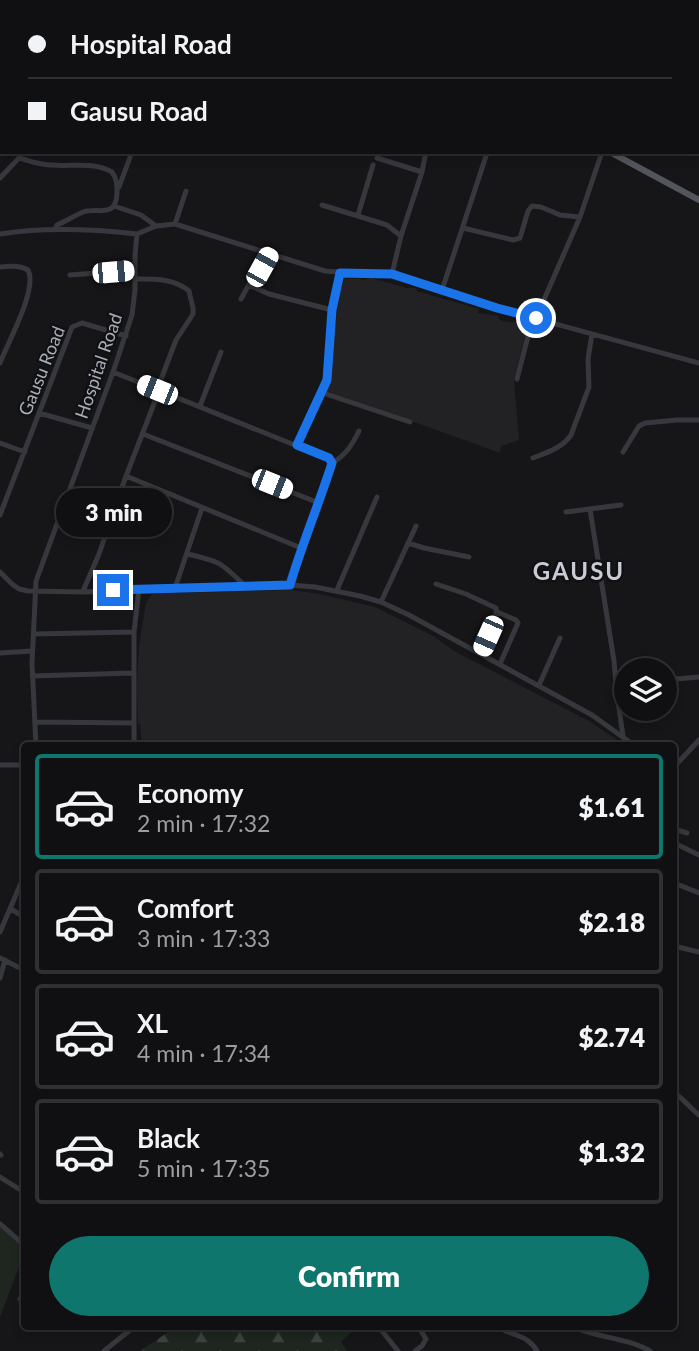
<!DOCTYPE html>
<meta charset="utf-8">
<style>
body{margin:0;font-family:Lato,sans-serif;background:#1e1e20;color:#f1f3f6;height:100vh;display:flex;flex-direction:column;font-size:26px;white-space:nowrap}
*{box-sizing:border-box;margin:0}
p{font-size:23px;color:#9c9d9f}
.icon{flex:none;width:38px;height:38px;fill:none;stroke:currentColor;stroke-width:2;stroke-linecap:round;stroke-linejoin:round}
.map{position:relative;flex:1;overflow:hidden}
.sheet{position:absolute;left:21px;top:742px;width:656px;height:588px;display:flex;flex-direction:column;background:#101012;border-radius:7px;box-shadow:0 4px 10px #0003,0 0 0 2px #303032}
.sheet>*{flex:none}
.guide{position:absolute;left:0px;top:0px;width:700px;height:154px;box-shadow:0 4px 10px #0003,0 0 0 2px #303032;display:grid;align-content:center;height:154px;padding:0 28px;background:#101012}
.controls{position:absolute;left:614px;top:658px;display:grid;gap:14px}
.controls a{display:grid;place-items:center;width:63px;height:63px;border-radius:50%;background:#101012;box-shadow:0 4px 10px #0003,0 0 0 2px #303032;font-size:35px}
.end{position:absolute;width:32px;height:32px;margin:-16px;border:9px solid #1a73e8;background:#fff;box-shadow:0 0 0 4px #fff}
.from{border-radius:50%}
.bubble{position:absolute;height:49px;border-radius:24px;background:#101012;box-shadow:0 4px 10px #0003,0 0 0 2px #303032;font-size:23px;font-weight:800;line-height:49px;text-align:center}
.car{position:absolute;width:21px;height:42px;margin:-21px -10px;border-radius:9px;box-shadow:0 0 5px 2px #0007;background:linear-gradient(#fff 24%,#345 0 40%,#fff 0 76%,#345 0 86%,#fff 0)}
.guide b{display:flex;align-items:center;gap:24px;height:66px;font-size:26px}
.guide b+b{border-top:2px solid #303032}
.guide i{width:18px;height:18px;background:#f1f3f6}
ul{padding:12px 0 0;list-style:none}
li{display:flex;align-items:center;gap:21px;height:105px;margin:0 14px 10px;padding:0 14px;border:4px solid #303032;border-radius:7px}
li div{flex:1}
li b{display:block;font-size:26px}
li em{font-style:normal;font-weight:800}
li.selected{border-color:#0f766e}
li>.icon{width:63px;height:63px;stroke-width:1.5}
.action{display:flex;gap:14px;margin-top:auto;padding:14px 28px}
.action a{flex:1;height:80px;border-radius:42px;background:#0f766e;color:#fff;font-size:28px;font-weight:800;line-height:80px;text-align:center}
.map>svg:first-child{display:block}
</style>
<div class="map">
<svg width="699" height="1351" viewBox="0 0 699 1351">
<defs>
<pattern id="forest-firs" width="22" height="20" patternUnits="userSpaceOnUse" patternTransform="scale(1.75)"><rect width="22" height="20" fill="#1e261f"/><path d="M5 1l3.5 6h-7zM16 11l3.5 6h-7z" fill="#3c433d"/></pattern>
</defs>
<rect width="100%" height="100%" fill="#161618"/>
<!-- built -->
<path fill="#222225" d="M361 278 362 280 371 278 407 288H416L417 291 479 309 478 313 499 316 498 318 502 321 528 324 514 381 519 440 501 446 500 453 423 425 325 392 341 288 345 279Z
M290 590 320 594 375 607 435 637 454 651 589 721 625 745 142 746 140 724H138L137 685 139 645 146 603 152 594Z"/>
<!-- forest -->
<path fill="url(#forest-firs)" d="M177 1326H357V1327L341 1342 347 1351H140Z"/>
<!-- park -->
<path fill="#1e261f" d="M0 1227 24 1249V1254L0 1317Z"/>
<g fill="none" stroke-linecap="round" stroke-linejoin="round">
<!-- river -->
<path stroke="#2c353c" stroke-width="8" d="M557 2 558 0
M0 14H2"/>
<!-- minor -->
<path stroke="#37383d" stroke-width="5" d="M196 0V2
M298 0V2
M387 0V2
M136 2 137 0 145 2
M320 2 325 0
M698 11H699
M698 62 699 63
M377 158 422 172
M0 178 19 158C30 161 40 165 52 165 72 167 93 161 112 172 117 179 117 185 117 193 116 219 98 207 83 212 74 216 66 221 57 225L55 230
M119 187 132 152
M322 205 387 225 401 236
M114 206 141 215 156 226
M358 215 373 165
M175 224 186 191
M463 228 513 240 520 238 528 211 532 206 541 207 560 215 580 217
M0 234C45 227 92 229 137 234
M137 234 156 226 175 224 325 271 363 274H392L497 308 699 363
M0 267C10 266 19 265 28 270 38 289 8 342 0 363
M392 274 401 236 422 172 426 152
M70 275 135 270
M135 279C154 279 174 278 189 291L193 308V314L176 340 157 390
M249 285 269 294 332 310
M442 290 486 156
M241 299 253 277 262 267 270 254
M536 318 580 217 602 152
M113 372 332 460 319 503 301 548 290 585
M517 379 533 317
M159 391 126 476 301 548
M323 393 410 422
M200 406 221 352
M39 413 92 428
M143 434 319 503
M0 443 25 452
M297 445 323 393 328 377 332 310 340 273
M623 452 639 426 645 423 677 420H699
M533 458C548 452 562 448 571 435L589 387 588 359 592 334
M332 463C346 455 352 445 359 431
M68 495 113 512
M590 509 614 661 617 694 623 736
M566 512 621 505
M0 515 72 327 82 323 126 336
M408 543 424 548 469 557
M187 554C219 561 221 562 245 586
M0 572 12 584 19 589 28 591 83 592 290 585 315 587 360 596 381 602 409 615 592 715 635 746
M436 584 466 594 496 608C498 623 486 640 480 653
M175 588 202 508
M337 590 377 497
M83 591 99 554 126 476
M381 602 416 526
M497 612 516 620 518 623 500 664
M34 634 134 632
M0 653 32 651
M32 676 133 673
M665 680 699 677
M539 685 560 638
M616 686 626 685
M36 722 133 723
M36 746 32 663 36 581 113 372 132 315 135 290V255L137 234
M134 746V632L139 589
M0 765H24
M674 767 699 740
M674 829 687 833
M674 843 699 855
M674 883 699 893
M11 909 24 917
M0 932 24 876
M674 946 699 952
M0 958 24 970
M0 978 5 960
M674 1093C684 1099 690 1108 699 1115
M0 1154 1 1155
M0 1177 24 1192
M0 1224 24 1245
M24 1261 23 1277 24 1286
M20 1299 24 1295
M378 1326 398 1351
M497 1326C510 1336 528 1334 537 1351
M571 1326C596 1338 626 1337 650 1351
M104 1351 135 1326
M415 1351 422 1346 426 1339 418 1326"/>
<!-- major -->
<path stroke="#53555c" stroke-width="6" d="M494 0 495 2
M610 152 699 200"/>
</g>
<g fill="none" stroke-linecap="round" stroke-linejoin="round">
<!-- route -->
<path stroke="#1a73e8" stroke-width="9" d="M113 590 290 585C302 544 319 504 332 463L329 458 297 445 327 380 332 310 340 273 392 274 497 308 536 318"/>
</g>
<g text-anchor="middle" stroke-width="5" stroke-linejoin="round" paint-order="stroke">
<!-- street labels -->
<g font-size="18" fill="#a8adb8" stroke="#111113">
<text transform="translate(99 366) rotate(-71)" y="6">Hospital Road</text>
<text transform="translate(42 371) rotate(-68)" y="6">Gausu Road</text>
</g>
<!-- district labels -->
<g font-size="24" font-weight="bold" letter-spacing="2" fill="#c9ccd4" stroke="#111113">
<text x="579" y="580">GAUSU</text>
</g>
</g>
</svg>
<div class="controls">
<a><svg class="icon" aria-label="layers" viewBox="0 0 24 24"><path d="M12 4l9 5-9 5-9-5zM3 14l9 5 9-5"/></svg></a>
</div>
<i class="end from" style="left:536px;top:318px"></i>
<i class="end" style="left:113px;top:590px"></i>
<div class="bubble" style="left:56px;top:488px;width:116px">3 min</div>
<i class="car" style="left:262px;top:267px;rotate:29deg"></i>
<i class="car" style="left:113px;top:272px;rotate:85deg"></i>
<i class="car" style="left:157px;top:390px;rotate:292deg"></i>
<i class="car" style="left:272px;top:484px;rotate:112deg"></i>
<i class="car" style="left:488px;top:636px;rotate:204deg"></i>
<div class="guide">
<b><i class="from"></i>Hospital Road</b>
<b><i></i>Gausu Road</b>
</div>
<section class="sheet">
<ul>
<li class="selected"><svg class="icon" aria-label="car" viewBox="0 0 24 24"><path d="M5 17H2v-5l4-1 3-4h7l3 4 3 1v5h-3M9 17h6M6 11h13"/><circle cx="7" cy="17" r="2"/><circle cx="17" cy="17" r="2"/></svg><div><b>Economy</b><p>2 min · 17:32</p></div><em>$1.61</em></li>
<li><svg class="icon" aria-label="car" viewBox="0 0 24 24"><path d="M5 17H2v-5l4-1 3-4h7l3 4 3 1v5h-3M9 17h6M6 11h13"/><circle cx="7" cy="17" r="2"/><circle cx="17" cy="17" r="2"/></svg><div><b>Comfort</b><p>3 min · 17:33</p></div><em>$2.18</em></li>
<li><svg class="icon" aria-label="car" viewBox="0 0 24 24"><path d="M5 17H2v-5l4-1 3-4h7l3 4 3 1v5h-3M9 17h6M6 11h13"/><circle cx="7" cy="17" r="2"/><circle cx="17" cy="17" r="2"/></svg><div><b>XL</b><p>4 min · 17:34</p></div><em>$2.74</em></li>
<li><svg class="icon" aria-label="car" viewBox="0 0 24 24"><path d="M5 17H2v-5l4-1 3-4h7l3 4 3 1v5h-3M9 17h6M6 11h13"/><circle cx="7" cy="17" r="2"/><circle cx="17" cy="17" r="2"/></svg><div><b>Black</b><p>5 min · 17:35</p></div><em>$1.32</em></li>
</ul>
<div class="action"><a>Confirm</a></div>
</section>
</div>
